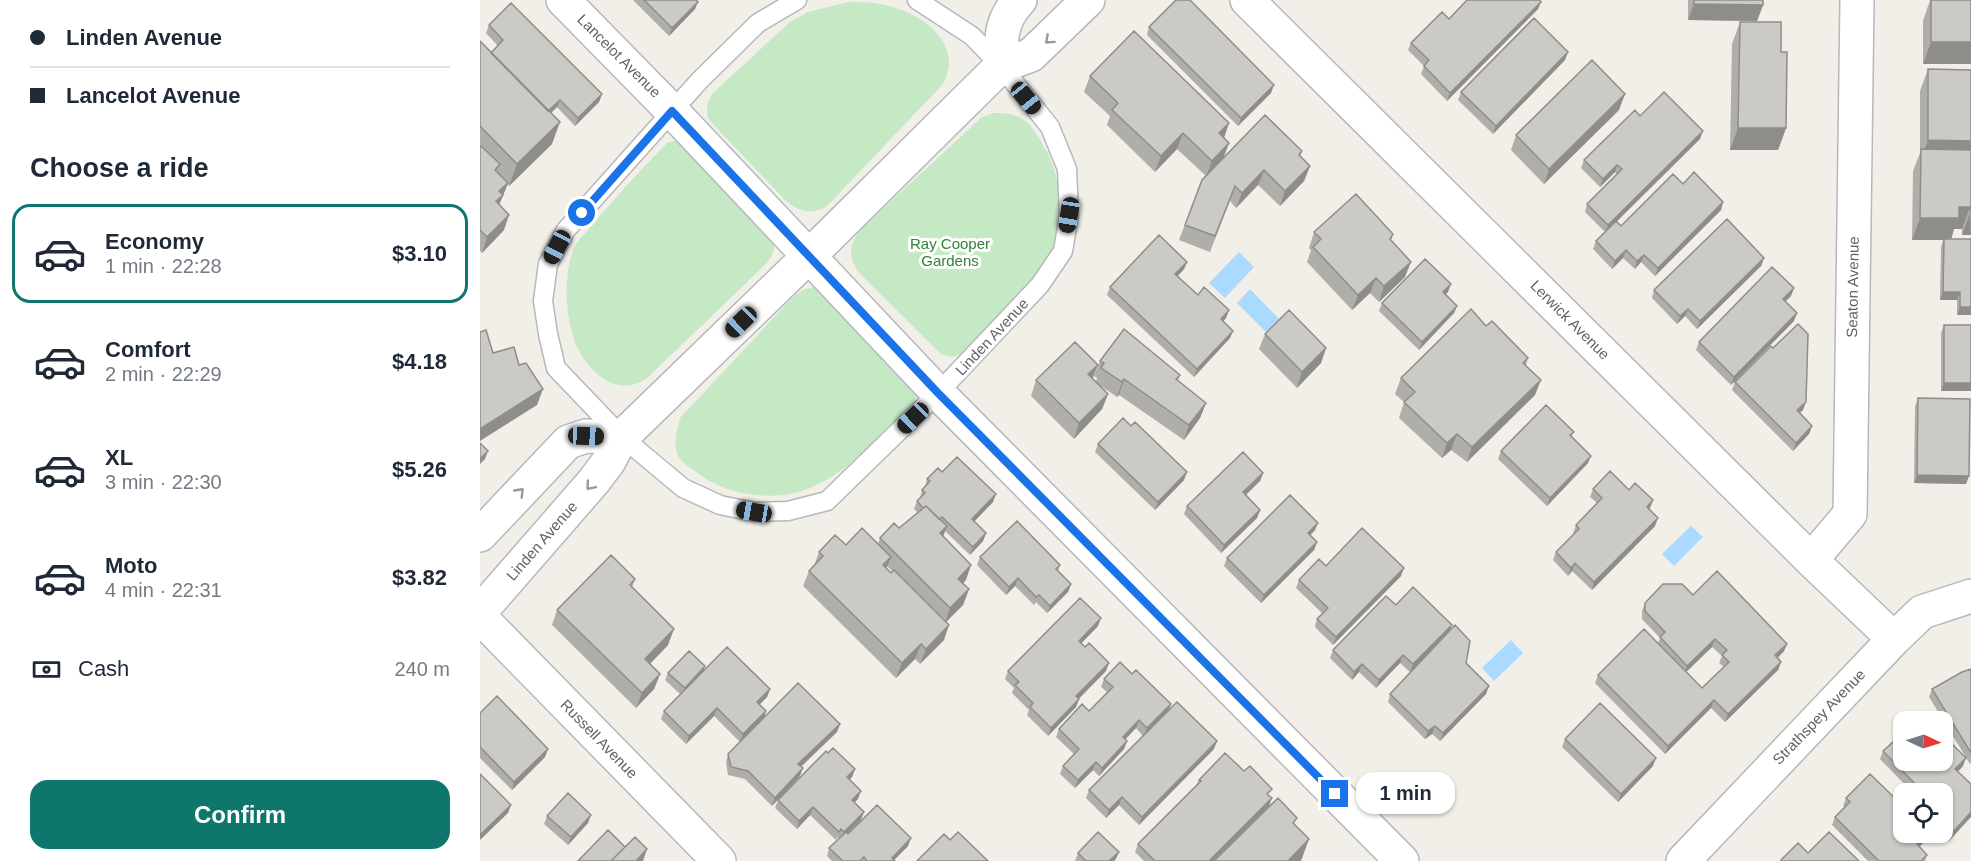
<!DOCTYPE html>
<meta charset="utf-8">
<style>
body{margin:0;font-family:Helvetica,sans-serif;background:#f6f6f7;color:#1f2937;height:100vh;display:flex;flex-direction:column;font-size:22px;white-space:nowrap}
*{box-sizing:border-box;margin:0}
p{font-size:20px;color:#747a83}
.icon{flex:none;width:33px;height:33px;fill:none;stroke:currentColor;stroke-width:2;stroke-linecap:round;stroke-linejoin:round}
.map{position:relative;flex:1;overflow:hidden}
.details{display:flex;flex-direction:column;background:#fff;width:480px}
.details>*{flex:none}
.guide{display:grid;align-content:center;height:132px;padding:0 30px;background:#fff}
.needle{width:39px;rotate:94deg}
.tools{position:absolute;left:1413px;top:711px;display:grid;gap:12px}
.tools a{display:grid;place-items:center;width:60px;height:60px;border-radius:12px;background:#fff;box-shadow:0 2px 4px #0004;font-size:30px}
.end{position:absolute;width:27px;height:27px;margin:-14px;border:8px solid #1a73e8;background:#fff;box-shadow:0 0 0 3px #fff}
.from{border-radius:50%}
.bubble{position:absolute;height:42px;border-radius:18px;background:#fff;box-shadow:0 2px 4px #0004;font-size:20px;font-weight:700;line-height:42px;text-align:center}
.car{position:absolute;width:18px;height:36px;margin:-18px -9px;border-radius:8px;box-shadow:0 0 4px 2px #0007;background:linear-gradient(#222 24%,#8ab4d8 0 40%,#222 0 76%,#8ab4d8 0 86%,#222 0)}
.guide b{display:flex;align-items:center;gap:21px;height:57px;font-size:22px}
.guide b+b{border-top:2px solid #e0e1e3}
.guide i{width:15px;height:15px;background:#1f2937}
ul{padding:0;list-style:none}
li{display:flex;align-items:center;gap:18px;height:99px;margin:0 12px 9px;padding:0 18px;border:3px solid transparent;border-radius:18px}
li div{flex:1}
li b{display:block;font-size:22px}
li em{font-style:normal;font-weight:700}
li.selected{border-color:#0f766e}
li>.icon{width:54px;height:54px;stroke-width:1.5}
h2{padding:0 30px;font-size:27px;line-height:72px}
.pay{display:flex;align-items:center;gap:15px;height:66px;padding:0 30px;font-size:22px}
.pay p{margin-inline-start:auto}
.cta{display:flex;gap:12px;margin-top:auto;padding:12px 30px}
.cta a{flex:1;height:69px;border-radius:18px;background:#0f766e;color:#fff;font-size:24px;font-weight:700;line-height:69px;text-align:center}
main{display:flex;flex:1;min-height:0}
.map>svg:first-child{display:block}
</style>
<main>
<section class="details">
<div class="guide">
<b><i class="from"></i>Linden Avenue</b>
<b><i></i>Lancelot Avenue</b>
</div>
<h2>Choose a ride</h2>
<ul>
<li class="selected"><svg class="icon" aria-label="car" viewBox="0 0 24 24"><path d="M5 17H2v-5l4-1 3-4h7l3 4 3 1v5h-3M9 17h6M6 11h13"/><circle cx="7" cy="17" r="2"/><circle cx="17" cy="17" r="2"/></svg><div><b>Economy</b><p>1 min · 22:28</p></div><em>$3.10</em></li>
<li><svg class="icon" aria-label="car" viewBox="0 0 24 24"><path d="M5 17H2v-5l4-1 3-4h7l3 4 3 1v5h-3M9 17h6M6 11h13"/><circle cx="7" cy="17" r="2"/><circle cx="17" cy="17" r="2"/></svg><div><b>Comfort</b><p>2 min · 22:29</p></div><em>$4.18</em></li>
<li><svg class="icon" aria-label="car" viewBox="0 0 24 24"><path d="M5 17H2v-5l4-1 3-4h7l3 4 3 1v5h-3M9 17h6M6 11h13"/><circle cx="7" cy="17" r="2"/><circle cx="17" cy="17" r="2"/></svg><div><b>XL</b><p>3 min · 22:30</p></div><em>$5.26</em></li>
<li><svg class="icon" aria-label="car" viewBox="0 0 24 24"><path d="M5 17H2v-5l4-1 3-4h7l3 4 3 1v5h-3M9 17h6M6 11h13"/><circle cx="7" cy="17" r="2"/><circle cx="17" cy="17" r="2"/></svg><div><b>Moto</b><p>4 min · 22:31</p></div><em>$3.82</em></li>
</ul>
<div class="pay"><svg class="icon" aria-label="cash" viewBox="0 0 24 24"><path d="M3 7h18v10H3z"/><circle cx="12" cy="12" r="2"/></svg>Cash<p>240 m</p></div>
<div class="cta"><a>Confirm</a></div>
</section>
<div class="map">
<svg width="1491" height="861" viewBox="0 0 1491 861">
<rect width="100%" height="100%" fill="#f1efe8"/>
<!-- green -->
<path fill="#c5e8c5" d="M368 2C382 2 396 2 409 6 445 15 484 45 463 84L347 206C332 215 321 212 307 202L229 120C225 109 227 103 233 93L310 22 328 12Z
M514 113C543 113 549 121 563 145 587 185 586 242 556 279 535 304 505 330 482 354L472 357 462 355 379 273C368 255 368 247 380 230L502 117Z
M194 141H200L294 240C295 250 293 255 287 263L167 378C135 401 102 367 93 336 85 310 84 275 93 250 96 241 107 232 113 224 137 196 161 169 187 143Z
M335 287 347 290 438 394 433 403C389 446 346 503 277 495 255 493 236 487 218 473 213 469 203 464 200 459 192 448 197 430 200 418L315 295 325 289Z"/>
<!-- water -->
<path fill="#aadaff" d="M759 252 774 267 745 298 729 283Z
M770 289 799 319 786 332 757 303Z
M1211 526 1223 537 1194 566 1182 554Z
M1031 640 1043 653 1014 681 1002 668Z"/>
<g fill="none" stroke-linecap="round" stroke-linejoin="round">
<defs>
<path id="lane" d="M317 0 278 23 220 80 86 230 68 264 63 301 68 334 76 368 142 437 203 488 240 505 274 512 308 511 347 501 458 393 560 285 583 251 589 215 587 169 570 127 521 66 492 36 437 0"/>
<path id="street" d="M83 0 192 111 458 393 922 861
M767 0 1331 560 1414 639
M521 66C521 40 520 20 540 0
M0 535 88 442 106 436 142 437
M1331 560 1370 514 1377 0
M0 612 114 481 129 461 142 437 329 256 521 66 551 55 608 0
M0 617 239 861
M1203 861 1414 639 1442 612 1491 596"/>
</defs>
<!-- lane casing -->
<use href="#lane" stroke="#b5b8bc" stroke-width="21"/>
<!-- street casing -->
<use href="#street" stroke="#b5b8bc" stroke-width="36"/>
<!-- lane -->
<use href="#lane" stroke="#fff" stroke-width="18"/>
<!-- street -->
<use href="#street" stroke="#fff" stroke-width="33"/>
</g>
<!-- wall -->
<path fill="#afaea9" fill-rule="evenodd" d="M153 0H216L215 9 189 36Z
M1208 0H1283V5L1277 21 1208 20Z
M1450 0H1491L1443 64V21Z
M1061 2 1058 9 967 101 941 74 944 66 928 50 931 43 969 19Z
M1260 22 1301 52 1306 128 1298 150H1250L1252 44Z
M9 25 122 94 119 102 95 126 77 107 71 113 72 144 29 186 28 184 19 205 24 230 2 253 0 251V41L11 53 18 46 6 33Z
M669 27 791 93 758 126 667 35Z
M1085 60 1013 134 978 100 981 92Z
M1448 69 1491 70V235H1482V229H1474L1471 239 1491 315H1477V300H1460L1461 247 1463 240H1432L1433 171 1440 153V91Z
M610 76 744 138 749 143 744 157 822 151 820 157 830 166 824 181 800 206 778 185 756 208 750 201 730 252 699 240 722 180 726 176 697 149 675 172 627 125 630 116 604 92Z
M1139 110 1064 184 1031 150 1036 135Z
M1160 116 1220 139 1136 222 1141 226 1203 184 1243 202 1241 210 1175 276 1161 262 1155 269 1143 258 1132 269 1113 249 1116 241 1125 232 1105 212 1107 204 1137 175 1135 172 1120 187 1101 168 1104 160Z
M834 232 913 234 911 240 925 277 899 302 890 293 872 310 827 262 831 250 829 248Z
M1284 258 1281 266 1217 329 1205 316 1197 324 1172 298 1174 290Z
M707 262 704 269 698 276 718 295 749 310 746 318 743 321 750 338 714 377 627 295 630 287Z
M968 292 966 294 977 306 974 313 939 350 899 311 902 303Z
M1311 296 1305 301 1314 321 1251 385 1216 350 1219 342Z
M1464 325H1491L1461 391V333Z
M1006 326 1048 358 1046 365 1055 395 987 462 971 450 962 458 919 418 924 402 915 394 921 378Z
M785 334 846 348 841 363 817 388 779 349Z
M620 361 700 375 698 381 726 403 720 418 704 440 639 395 637 397 621 386 628 394 622 409 594 439 551 396 556 380 613 378 616 382 617 378 614 376Z
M1255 382 1323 410 1319 413 1332 426 1329 434 1313 451 1252 390Z
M1438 398 1486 484 1434 483 1435 406Z
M651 426 704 480 675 510 615 452 618 444Z
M1094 432 1091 437 1108 463 1067 506 1018 459 1021 451Z
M462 472 513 502 494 521 506 533 503 541 490 555 465 531 463 537 486 580 483 583 489 589 483 605 466 622 464 640 440 664 435 659 416 678 323 586 329 571 334 566 339 552 366 545 398 544 400 538 419 528 438 513 434 509 437 501 440 499 442 490 445 487 447 479ZM407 566 413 572 411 573 406 569Z
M783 473 780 481 766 495 780 510 777 518 741 553 704 514 707 506Z
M1113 489 1149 490 1170 508 1169 509 1175 526 1112 590 1092 571 1088 576 1073 560 1076 552 1094 534 1093 533 1096 525 1117 503 1110 497Z
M835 530 830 535 837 542 834 550 781 603 744 566 747 558Z
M500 557 580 565 578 571 591 584 588 592 567 613 556 602 554 605 535 586 526 595 497 565Z
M846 566 921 576 853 645 835 627 837 619 843 614 816 588 819 580Z
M155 579 152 588 188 645 170 664 180 674 174 689 156 708 72 625 77 610Z
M1213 595 1307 644 1304 651 1298 658 1301 662 1298 670 1245 722 1231 708 1185 754 1115 683 1118 675 1178 643 1180 638 1162 619V611L1165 603ZM1232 647 1242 656 1239 663 1244 667 1222 688 1206 672Z
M916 605 970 629 986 663 1006 694 960 741 952 734 945 739 908 702 910 694 930 672 920 663 896 688 879 672 872 680 850 658 853 650Z
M618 626 601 643 626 671 599 699 596 707 568 736 547 715 549 710 532 693 534 688 525 679 528 671Z
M225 666 224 671 290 689 287 697 280 704 284 717 360 724 357 732 321 767 320 776 292 806 265 779 248 775 246 762 248 754 260 742 234 716 206 744 181 719 184 711 200 694 185 680 188 673Z
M1491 669V763L1490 764 1449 697 1452 689Z
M652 674 691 704 689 711 734 749 659 825 639 805 626 818 606 798 609 790 663 736 656 728 645 739 647 741 644 749 619 776 613 770 595 788 580 774 583 766 594 754 576 737 579 729 609 711 627 692 621 687 624 679Z
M0 713 65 757 32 790 0 758Z
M1085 739 1173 766 1138 802 1082 747Z
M1403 751 1483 766 1478 772 1491 784 1469 841 1461 832H1462V794H1434L1400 759Z
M375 769 372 777 370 779 378 799 374 802 381 820 367 833 428 846 414 860 415 861H352L347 856 349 848 359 838 358 837 356 840 330 815 317 829 295 808 298 800Z
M719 780 789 806 733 861H664L655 852 658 844 716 786Z
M1366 798 1449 832 1446 840 1439 847 1447 855 1445 861H1388L1352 825 1355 817 1365 807 1363 806Z
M67 816 108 823 88 845 64 824Z
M639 852 634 861H595L598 853Z"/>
<!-- shaded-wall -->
<path fill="#8f8d8a" d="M218 2 215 9 189 36 192 28Z
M1061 2 1058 9 967 101 970 93Z
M1214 4 1283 5 1277 21 1208 20Z
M1451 42H1491V64H1443Z
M1088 52 1085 60 1013 134 1016 126Z
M794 85 791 93 758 126 761 118Z
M122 94 119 102 95 126 98 118Z
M1145 94 1139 110 1064 184 1069 169Z
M80 100 77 107 63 120 66 113Z
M80 122 72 144 29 186 37 164Z
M749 123 744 138 739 133Z
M1258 128H1306L1298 150H1250Z
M1223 131 1220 139 1125 233 1128 225Z
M703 133 697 149 675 172 681 156Z
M1448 140 1491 141V163L1441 159Z
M749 143 743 158 726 177 732 161Z
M1137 165 1135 172 1120 187 1123 179Z
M830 166 824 181 800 206 805 191Z
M784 170 778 185 756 208 762 193Z
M28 183 17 210 10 217 19 191Z
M1243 202 1241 210 1175 276 1178 268Z
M1479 207H1490L1482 229H1474L1471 240H1432L1440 218Z
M1490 213 1491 235H1482Z
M29 215 24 230 2 253 7 237Z
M1146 250 1143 258 1132 269 1135 261Z
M1164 255 1161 262 1155 269 1157 261Z
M1284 258 1281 266 1217 329 1220 321Z
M707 262 704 269 693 281 695 274Z
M931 262 925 277 899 302 904 286Z
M896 278 890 293 872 310 878 295Z
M971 284 968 292 960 300 963 292Z
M1314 288 1311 296 1300 307 1303 299Z
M1463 292H1480L1477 300H1460Z
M977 306 974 313 939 350 942 342Z
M1480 307H1491V315H1477Z
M1208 309 1205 316 1197 324 1200 316Z
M749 310 746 318 738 327 741 319Z
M1317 313 1314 321 1251 385 1254 377Z
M753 331 750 338 714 377 717 369Z
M846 348 841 363 817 388 822 372Z
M618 365 612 380 608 374Z
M644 379 639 395 637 397 642 382Z
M1061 380 1055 395 987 462 992 447Z
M1464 383H1491V391H1461Z
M63 389 57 405 0 441V429Z
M628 394 622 409 594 439 599 423Z
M1326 402 1323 410 1314 418 1317 410Z
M726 403 720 418 704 440 709 425Z
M1332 426 1329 434 1313 451 1316 443Z
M977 434 971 450 962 458 967 443Z
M8 451 5 459 0 464V459Z
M1111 456 1108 463 1067 506 1070 498Z
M707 472 704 480 675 510 678 502Z
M783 473 780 481 760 500 763 492Z
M1437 475 1489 476 1486 484 1434 483Z
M516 494 513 502 489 527 492 519Z
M1173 500 1170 508 1164 515 1167 507Z
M780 510 777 518 741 553 744 545Z
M1178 518 1175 526 1112 590 1114 582Z
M838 523 835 530 825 541 828 533Z
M467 526 461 542 460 533Z
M506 533 503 541 490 555 493 547Z
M837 542 834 550 781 603 784 595Z
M411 557 405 572 403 565Z
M1095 563 1092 571 1088 576 1091 568Z
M491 565 486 580 472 594 478 579Z
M924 568 921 576 853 645 856 637Z
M538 578 535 586 526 595 529 587Z
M591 584 588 592 567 613 570 606Z
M489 589 483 605 465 623 470 608Z
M621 618 618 626 596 649 599 641Z
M469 625 464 640 440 664 446 649Z
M972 625 969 633 930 672 933 664Z
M194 629 188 645 160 674 165 659Z
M1235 639 1232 647 1204 674 1207 666Z
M441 644 435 659 416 678 422 663Z
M1307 644 1304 651 1292 663 1295 655Z
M923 655 920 663 896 688 899 680Z
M1301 662 1298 670 1245 722 1248 714Z
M629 663 626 671 593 704 596 696Z
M882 664 879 672 872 680 874 672Z
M225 666 222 674 202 696 205 688Z
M180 674 174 689 156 708 162 693Z
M1009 686 1006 694 960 741 963 733Z
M290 689 287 697 274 710 277 702Z
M599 699 596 707 568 736 571 728Z
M1234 700 1231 708 1185 754 1188 746Z
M691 704 688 712 664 736 667 728Z
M237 708 234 716 206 744 209 736Z
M286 711 284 719 260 742 263 734Z
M659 720 656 728 640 745 643 737Z
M360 724 357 732 315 772 318 764Z
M955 726 952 734 945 739 948 731Z
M647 741 644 749 619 776 622 768Z
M737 741 734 749 659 825 662 817Z
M68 749 65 757 32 790 34 782Z
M1176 758 1173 766 1138 802 1141 794Z
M1486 758 1483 766 1472 777 1475 769Z
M616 762 613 770 595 788 598 780Z
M323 768 320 776 292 806 295 798Z
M375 769 372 777 364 785 367 777Z
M381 791 378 799 369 808 372 800Z
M642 797 639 805 626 818 629 810Z
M792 798 789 806 733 861H729Z
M31 805 28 813 0 840V835Z
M333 807 330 815 317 829 319 821Z
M384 812 381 820 361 840 364 832Z
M1491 812V817L1469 841 1472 833Z
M111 815 108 823 88 845 91 837Z
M1449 832 1446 840 1434 852 1437 844Z
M431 838 428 846 413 861 412 858Z
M829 839 821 861H808Z
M167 849 163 861H156Z
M639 852 636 859 634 861H629Z"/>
<!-- building -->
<path fill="#cccac5" stroke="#8f8d8a" stroke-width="1.5" d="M164 0H216L218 2 192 28Z
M696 0H710L794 85 761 118 669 27Z
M987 0H1060L1061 2 970 93 944 66 949 60 931 43 962 12 969 19Z
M1214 0H1283V5L1214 4Z
M1451 0H1491V42H1451Z
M31 3 122 94 98 118 80 100 68 111 11 53 23 40 9 25Z
M1054 18 1088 52 1016 126 981 92Z
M1260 22H1301V52H1307L1306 128H1258Z
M654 31 749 123 739 133 749 143 732 161 703 133 681 156 632 110 638 103 610 76Z
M0 41 80 122 37 164 0 126Z
M1112 60 1145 94 1069 169 1036 135Z
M1448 69 1491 70V141L1448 140Z
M1184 92 1223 131 1128 225 1107 204 1142 169 1137 165 1123 179 1104 160 1155 110 1160 116Z
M785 115 822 151 819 155 830 166 805 191 784 170 762 193 755 186 735 236 705 225 722 180Z
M1 146 20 164 15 170 28 183 19 191 23 195 16 201 29 215 7 237 0 230V147Z
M1441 149 1491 150V213L1490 207H1479V218H1440Z
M1214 172 1243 202 1178 268 1164 255 1157 261 1146 250 1135 261 1116 241 1136 221 1141 226 1193 174 1203 184Z
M876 194 913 234 910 239 931 262 904 286 896 278 878 295 833 247 841 239 834 232Z
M1247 219 1284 258 1220 321 1208 309 1200 316 1174 290Z
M679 235 707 262 695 274 718 295 724 287 749 310 741 319 753 331 717 369 630 287Z
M1464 239H1491V307H1480V292H1463Z
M945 259 971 284 963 292 977 306 942 342 902 303Z
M1292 267 1314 288 1303 299 1317 313 1254 377 1219 342Z
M991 309 1006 326 1012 321 1048 358 1043 363 1061 380 992 447 977 434 967 443 924 402 935 392 921 378Z
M809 310 846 348 822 372 785 334Z
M1318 324 1328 334 1326 402 1317 410 1332 426 1316 443 1255 382 1291 346 1293 348Z
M1464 325H1491V383H1464Z
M644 329 700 375 696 379 726 403 709 425 644 379 642 382 621 368 624 363 620 361Z
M6 330 13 353 34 347 39 365 46 363 63 389 0 429V332Z
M595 342 618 365 608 374 628 394 599 423 556 380Z
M1438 398 1490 399 1489 476 1437 475Z
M1066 405 1094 432 1090 435 1111 456 1070 498 1021 451Z
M643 418 651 426 655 422 707 472 678 502 618 444Z
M0 443 8 451 0 459Z
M763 452 783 473 763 492 780 510 744 545 707 506Z
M477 457 516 494 492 519 506 533 493 547 462 517 459 519 446 506 443 508 437 501 445 493 442 490 450 481 447 479 458 468 462 472Z
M1130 471 1149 490 1155 483 1173 500 1167 507 1178 518 1114 582 1095 563 1091 568 1076 552 1099 529 1096 525 1122 498 1113 489Z
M810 495 838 523 828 533 837 542 784 595 747 558Z
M446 506 467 526 460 533 491 565 478 579 489 589 470 608 400 538 414 523 419 528Z
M537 521 580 565 576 569 591 584 570 606 559 595 556 597 538 578 529 587 500 557Z
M382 528 411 557 403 565 411 573 414 570 469 625 446 649 441 644 422 663 329 571 343 556 339 552 355 535 366 545Z
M882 528 924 568 856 637 837 619 848 608 819 580 839 559 846 566Z
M131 555 155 579 150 585 194 629 165 659 180 674 162 693 77 610Z
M1237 571 1307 644 1295 655 1301 662 1248 714 1234 700 1188 746 1118 675 1164 629 1222 688 1249 662 1242 655 1247 650 1235 639 1207 666 1180 637 1185 632 1165 611V603L1183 584H1202L1213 595Z
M933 587 972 625 933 664 923 655 899 680 882 664 874 672 853 650 906 596 916 605Z
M600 598 621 618 599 641 605 647 609 643 629 663 596 696 599 699 571 728 550 707 553 703 535 685 539 682 528 671Z
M975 625 990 641 986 663 1009 686 963 733 955 726 948 731 910 694Z
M247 647 290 689 277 702 286 711 263 734 237 708 209 736 184 711Z
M209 651 225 666 205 688 188 673Z
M640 662 652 674 656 670 691 704 667 728 659 720 643 737 647 741 622 768 616 762 598 780 583 766 599 749 579 729 602 704 609 711 633 687 624 679Z
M1491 669V753L1452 689 1482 672Z
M318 683 360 724 318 764 323 768 295 798 268 771 251 767 248 754Z
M17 696 68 749 34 782 0 747V713Z
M697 702 737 741 662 817 642 797 629 810 609 790Z
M1120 703 1176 758 1141 794 1085 739Z
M1443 714 1450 722H1435Z
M1424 732V760H1462V734L1486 758 1475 769 1491 784V812L1472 833 1462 823V794H1445L1403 751Z
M353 748 375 769 367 777 381 791 372 800 384 812 364 832 361 829 359 832 333 807 319 821 298 800 346 751 348 753Z
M745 753 764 771 770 766 792 789 787 794 792 798 729 861H675L658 844 721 781 719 780Z
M0 774 31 805 0 835Z
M1390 774 1424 807V832H1449L1437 844 1447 855 1441 861H1399L1355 817 1370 802 1366 798Z
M88 793 111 815 91 837 67 816Z
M798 798 817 818 813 823 829 839 808 861H734Z
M397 805 431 838 412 858 415 861H387L384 857 380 861H363L349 848 366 832 368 834Z
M128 830 145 847 131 861H98Z
M478 832 508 861H437L464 834 470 840Z
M618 832 639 852 629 861H606L598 853Z
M1349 832 1379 861H1302L1301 860 1318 843 1328 853Z
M155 837 167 849 156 861H131Z"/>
<!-- one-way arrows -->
<defs><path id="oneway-chevron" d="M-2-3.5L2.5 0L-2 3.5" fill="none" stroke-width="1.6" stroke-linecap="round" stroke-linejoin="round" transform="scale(1.5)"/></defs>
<g stroke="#979a9d">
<use href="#oneway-chevron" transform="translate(569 40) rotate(138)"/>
<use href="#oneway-chevron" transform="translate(110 486) rotate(130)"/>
<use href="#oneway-chevron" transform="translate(40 492) rotate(-46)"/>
</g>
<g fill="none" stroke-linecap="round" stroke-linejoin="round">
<!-- route -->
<path stroke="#1a73e8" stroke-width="8" d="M102 213 192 111 458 393 855 794"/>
</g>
<g text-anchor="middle" stroke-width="6" stroke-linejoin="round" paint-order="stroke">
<!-- street labels -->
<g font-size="15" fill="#5f6368" stroke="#fff">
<text transform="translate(139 56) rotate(45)" y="5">Lancelot Avenue</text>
<text transform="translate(1373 287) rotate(-89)" y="5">Seaton Avenue</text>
<text transform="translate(1090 320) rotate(45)" y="5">Lerwick Avenue</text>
<text transform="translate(512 337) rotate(-47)" y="5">Linden Avenue</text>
<text transform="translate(62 541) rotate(-49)" y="5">Linden Avenue</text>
<text transform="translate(1339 717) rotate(-46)" y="5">Strathspey Avenue</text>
<text transform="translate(119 739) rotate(46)" y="5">Russell Avenue</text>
</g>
<!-- park labels -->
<g font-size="15" fill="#348238" stroke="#fff">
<text x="470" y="249">Ray Cooper<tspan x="470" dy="17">Gardens</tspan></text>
</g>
</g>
</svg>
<div class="tools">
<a><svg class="needle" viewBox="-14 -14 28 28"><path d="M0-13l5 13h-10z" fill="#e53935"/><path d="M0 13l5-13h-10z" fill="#747a83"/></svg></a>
<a><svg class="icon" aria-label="locate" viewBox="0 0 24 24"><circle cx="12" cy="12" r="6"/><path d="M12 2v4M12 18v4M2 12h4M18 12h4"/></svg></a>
</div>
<i class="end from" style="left:102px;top:213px"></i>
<i class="end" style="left:855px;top:794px"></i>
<div class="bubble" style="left:876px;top:772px;width:99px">1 min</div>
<i class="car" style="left:546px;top:98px;rotate:141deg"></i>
<i class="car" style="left:589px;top:215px;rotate:189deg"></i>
<i class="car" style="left:77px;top:247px;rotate:208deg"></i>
<i class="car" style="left:261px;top:322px;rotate:226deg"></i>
<i class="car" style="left:433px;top:418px;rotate:226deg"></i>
<i class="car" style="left:106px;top:436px;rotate:92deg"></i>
<i class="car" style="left:274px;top:512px;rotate:280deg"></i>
</div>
</main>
